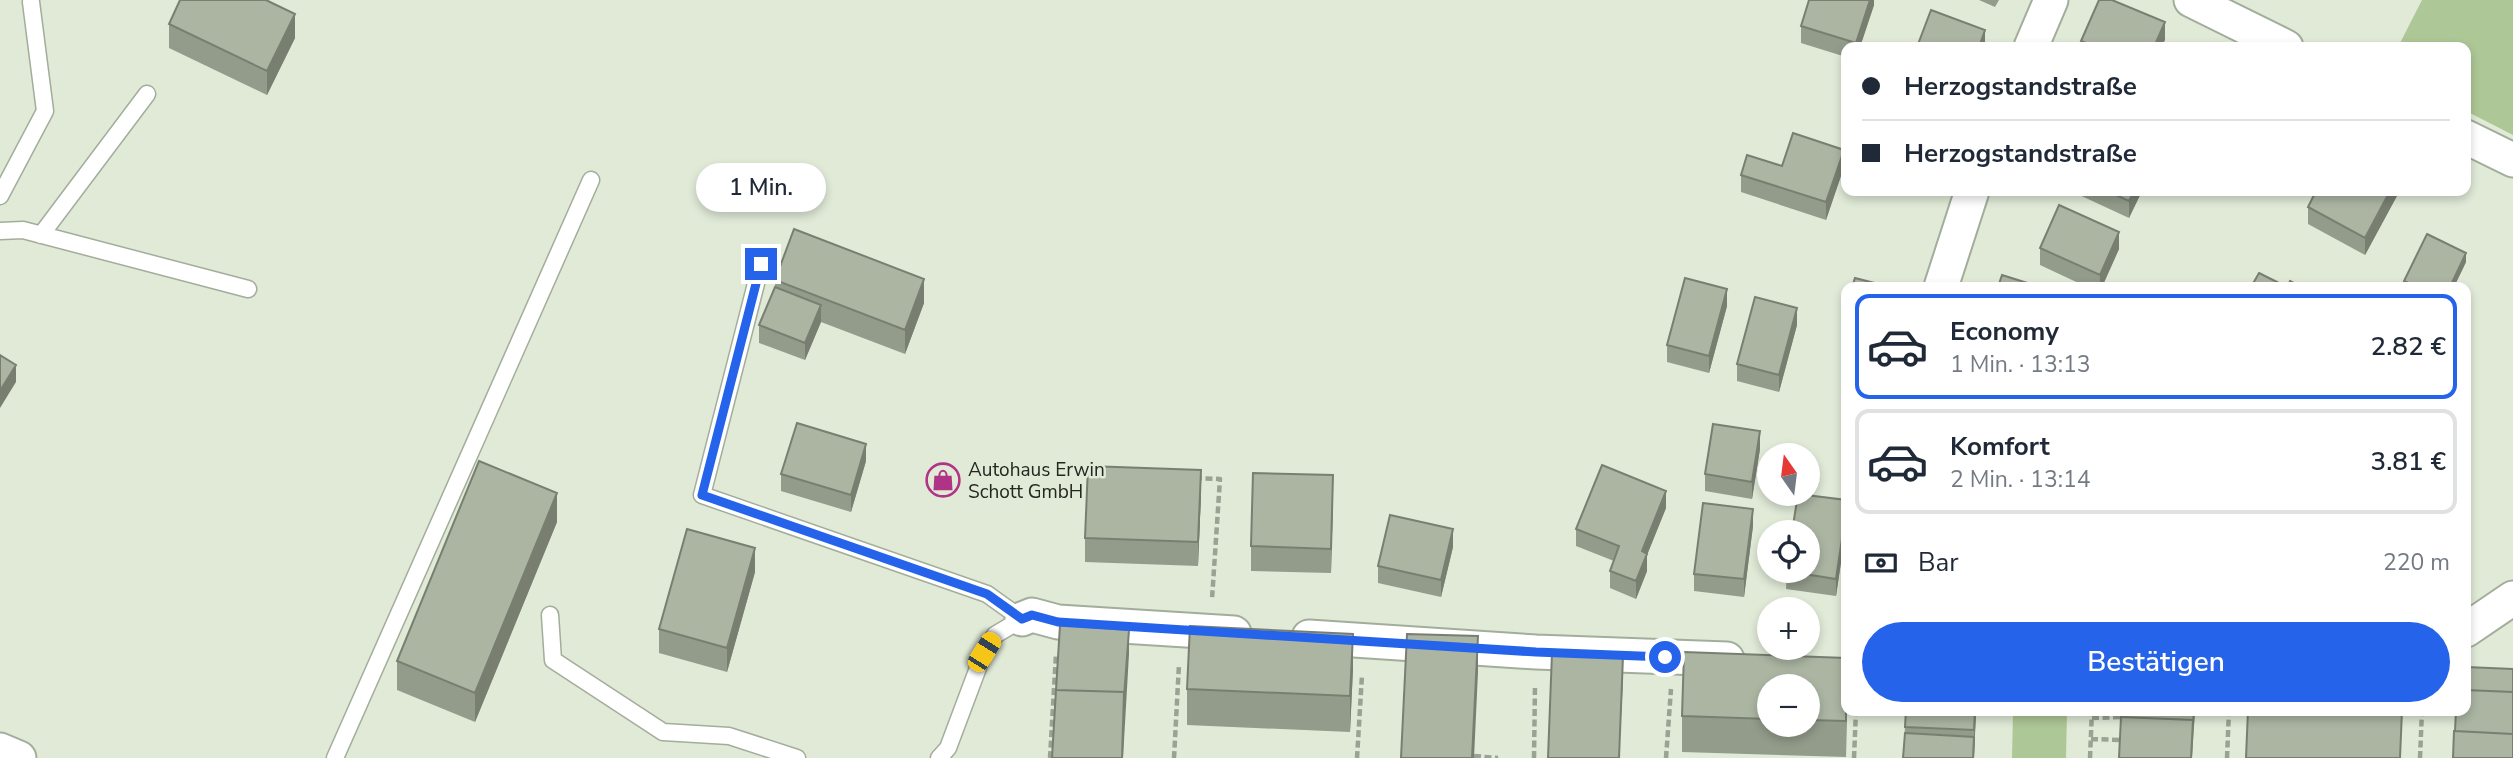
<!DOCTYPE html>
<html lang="de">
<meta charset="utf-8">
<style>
body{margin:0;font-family:"Nunito Sans",sans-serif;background:#f2f2f3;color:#1f2937;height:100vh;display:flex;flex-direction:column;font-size:26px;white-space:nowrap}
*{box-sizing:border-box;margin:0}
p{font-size:23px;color:#747a83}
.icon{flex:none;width:38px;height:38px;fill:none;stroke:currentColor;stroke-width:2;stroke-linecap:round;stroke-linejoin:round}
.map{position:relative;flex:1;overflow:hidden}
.panel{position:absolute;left:1841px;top:282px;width:630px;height:434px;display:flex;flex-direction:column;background:#fff;border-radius:14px;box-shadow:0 4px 10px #0003}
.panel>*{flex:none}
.hud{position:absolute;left:1841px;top:42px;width:630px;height:154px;border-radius:14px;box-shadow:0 4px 10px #0003;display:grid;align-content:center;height:154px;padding:0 21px;background:#fff}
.needle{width:46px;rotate:346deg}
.controls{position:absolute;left:1757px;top:443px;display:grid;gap:14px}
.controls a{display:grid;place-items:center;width:63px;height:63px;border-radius:50%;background:#fff;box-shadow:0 4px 10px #0003;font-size:35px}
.end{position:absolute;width:32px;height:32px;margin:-16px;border:9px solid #2563eb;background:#fff;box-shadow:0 0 0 4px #fff}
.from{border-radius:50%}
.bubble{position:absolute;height:49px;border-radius:24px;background:#fff;box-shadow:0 4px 10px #0003;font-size:23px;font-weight:600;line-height:49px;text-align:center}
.car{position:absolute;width:21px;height:42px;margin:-21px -10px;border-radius:9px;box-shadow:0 0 5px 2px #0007;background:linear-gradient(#f5c518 24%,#345 0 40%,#f5c518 0 76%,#345 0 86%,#f5c518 0)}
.hud b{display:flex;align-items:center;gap:24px;height:66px;font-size:26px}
.hud b+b{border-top:2px solid #e0e1e3}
.hud i{width:18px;height:18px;background:#1f2937}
ul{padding:12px 0 0;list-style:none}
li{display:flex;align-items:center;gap:21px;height:105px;margin:0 14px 10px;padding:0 7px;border:4px solid #e0e1e3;border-radius:14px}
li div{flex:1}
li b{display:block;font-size:26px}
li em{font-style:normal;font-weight:600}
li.on{border-color:#2563eb}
li>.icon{width:63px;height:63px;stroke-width:1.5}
.pay{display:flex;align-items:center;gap:18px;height:77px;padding:0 21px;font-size:26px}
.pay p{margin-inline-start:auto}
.button{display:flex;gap:14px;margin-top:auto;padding:14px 21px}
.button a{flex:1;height:80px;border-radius:42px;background:#2563eb;color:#fff;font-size:28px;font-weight:600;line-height:80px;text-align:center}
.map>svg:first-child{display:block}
</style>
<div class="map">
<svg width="2513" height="758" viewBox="0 0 2513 758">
<rect width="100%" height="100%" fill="#e0ead7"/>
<!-- green -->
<path fill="#aec796" d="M2422 0H2513V135L2466 111V47H2398Z
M2013 711H2067L2066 758H2012Z"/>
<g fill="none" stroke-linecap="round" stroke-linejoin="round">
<defs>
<path id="lane" d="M0 196 45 111 31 2
M0 231 23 230 248 289
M41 235 147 94
M761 264 702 495 987 594 1022 619 995 635 984 652 948 748 939 758
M550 615 553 660 663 732 729 736 797 758
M335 758 591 180"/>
<path id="street" d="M2191 0 2286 47
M2031 47 2051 0
M2466 137 2513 160
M1941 287 1972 191
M1022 619 1032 615 1058 622 1234 633
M2466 630 2513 598
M1309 637 1536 652 1727 659
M0 750 19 758"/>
</defs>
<!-- lane casing -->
<use href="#lane" stroke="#a3ad9b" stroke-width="19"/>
<!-- street casing -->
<use href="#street" stroke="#a3ad9b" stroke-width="37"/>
<!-- path -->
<path stroke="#9aa293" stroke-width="4.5" stroke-dasharray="7 3.5" stroke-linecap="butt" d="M1195 478 1220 479 1212 599
M2092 718 2122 717
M2091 739 2121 740
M1474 756 1498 758
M1050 758 1056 654
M1174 758 1179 664
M1357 758 1362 675
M1534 758 1535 685
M1666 758 1671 689
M1854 758 1856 710
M2090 758 2092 710
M2227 758 2229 710
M2420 758 2422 710"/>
<!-- lane -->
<use href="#lane" stroke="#fff" stroke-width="16"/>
<!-- street -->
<use href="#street" stroke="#fff" stroke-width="33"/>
</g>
<!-- wall -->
<path fill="#939c8b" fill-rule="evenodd" d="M1874 0V5L1860 47H1846V57L1801 43V26Z
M1979 0H1999L1995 7Z
M169 24 295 38 267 95 169 48Z
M2165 40 2161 47H2081V41Z
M1782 166 1844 167 1826 220 1741 192V175Z
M2075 191H2142L2129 218 2075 193Z
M2398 191V194L2365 255 2308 224V207Z
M2040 248 2119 249 2102 287H2087L2040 265Z
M2466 262 2454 287H2404V281Z
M775 280 924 303 905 354 821 322 805 360 759 343V325L775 287Z
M1727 306 1709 373 1667 362V345Z
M1797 325 1779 392 1737 381V364Z
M1760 449 1752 499 1705 491V474Z
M866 461 851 512 781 491V474Z
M1201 494 1198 566 1085 562V538Z
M1333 499 1331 573 1251 571V546Z
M1846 500V529L1836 596 1786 589 1787 570Z
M1666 508 1647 555V571L1636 599 1610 588V571L1614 561 1576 546V529Z
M557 522 475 722 397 690V661Z
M1753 526 1744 597 1694 591V574Z
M1453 547 1441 597 1378 583V566Z
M755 572 727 672 659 653V629Z
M1846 658V757L1682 752V716ZM1769 686H1808V724H1769Z
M1353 669 1350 732 1187 725V689Z
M1906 710H1976L1974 758H1903Z"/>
<!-- shaded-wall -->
<path fill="#787f71" d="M1870 0H1874V5L1860 47H1856V43Z
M295 14V38L267 95V71Z
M2165 22V40L2161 47H2154Z
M1985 30V47H1979Z
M1844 150V167L1826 220V202Z
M2134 191H2142L2129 218V201Z
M2390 191H2398V194L2365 255V238Z
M2119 232V249L2102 287H2100V275Z
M2466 253V262L2454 287H2450Z
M924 279V303L905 354V330Z
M1727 289V306L1709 373V356Z
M821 305V322L805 360V343Z
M1797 308V325L1779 392V375Z
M16 365V382L0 408V391Z
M1760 431V449L1752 499V482Z
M866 444V461L851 512V495Z
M1201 470V494L1198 566V542Z
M1333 475V499L1331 573V549Z
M1666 491V508L1647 555V571L1636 599V581L1642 551Z
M557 493V522L475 722V693Z
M1753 509V526L1744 597V579Z
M1846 512V529L1836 596V579Z
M1453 529V547L1441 597V580Z
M755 548V572L727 672V648Z
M1129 630V654L1123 758H1122L1124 692Z
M1353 634V669L1350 732V696Z
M1478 636V672L1474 758H1472Z
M1623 656V680L1619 758Z
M1846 710H1847L1846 757Z
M1975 710H1976L1974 758H1973Z
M2194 710H2195L2192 758H2191Z"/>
<!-- building -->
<path fill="#abb5a2" stroke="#787f71" stroke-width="2" d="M180 0H266L295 14 267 71 169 24Z
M1809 0H1870L1856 43 1801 26Z
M2099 0H2112L2165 22 2154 47H2096L2081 41Z
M1931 10 1985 30 1979 47H1917Z
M1793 133 1844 150 1826 202 1741 175 1747 155 1782 166Z
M2107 191H2134L2129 201Z
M2316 191H2390L2365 238 2308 207Z
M2059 205 2119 232 2100 275 2040 248Z
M794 229 924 279 905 330 775 280Z
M2427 234 2466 253 2450 287H2416L2404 281Z
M2259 273 2287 287H2251Z
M2002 275 2040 287H1998Z
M1685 278 1727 289 1709 356 1667 345Z
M1855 278 1882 285 1881 287H1852Z
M2290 281 2301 287H2287Z
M775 287 821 305 805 343 759 325Z
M1755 297 1797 308 1779 375 1737 364Z
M0 355 16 365 0 391Z
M797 423 866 444 851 495 781 474Z
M1713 424 1760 431 1752 482 1705 474Z
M479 461 557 493 475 693 397 661Z
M1602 465 1666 491 1642 551 1647 554 1636 581 1610 571 1619 546 1576 529Z
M1088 466 1201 470 1198 542 1085 538Z
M1253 473 1333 475 1331 549 1251 546Z
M1798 494 1846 500V512L1836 579 1786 571 1787 570H1808V532H1792Z
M1703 503 1753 509 1744 579 1694 574Z
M1390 515 1453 529 1441 580 1378 566Z
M687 529 755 548 727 648 659 629Z
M1060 625 1129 630 1124 697V692L1056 690Z
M1190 626 1353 634 1350 696 1187 689Z
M1407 634 1478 636 1472 758H1401Z
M1684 652 1846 658V721L1808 720V686H1769V719L1682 716Z
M1552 653 1623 656 1619 758H1548Z
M2466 667 2513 669V692L2466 690Z
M1056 690 1124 692 1122 758H1052Z
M2466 690 2513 692V734L2455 731 2456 710H2466Z
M1906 710H1975L1974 730 1905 727Z
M2121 710H2194L2193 725V720L2121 717Z
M2248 710H2402L2400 758H2246Z
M2121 717 2193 720 2191 758H2119Z
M2454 731 2513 734V758H2453Z
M1905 733 1974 737 1973 758H1903Z"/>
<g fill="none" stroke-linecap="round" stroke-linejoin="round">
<!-- route -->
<path stroke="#2563eb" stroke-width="9" d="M761 264 702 495 987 594 1022 619 1032 615 1058 622 1536 652 1665 657"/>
</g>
<!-- icons -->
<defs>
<symbol id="shop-ring" viewBox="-11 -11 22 22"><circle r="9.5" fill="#e0ead7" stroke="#af3486" stroke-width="1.5"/><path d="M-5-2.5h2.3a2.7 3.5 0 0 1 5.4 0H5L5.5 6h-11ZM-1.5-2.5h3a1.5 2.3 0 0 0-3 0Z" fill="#af3486"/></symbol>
</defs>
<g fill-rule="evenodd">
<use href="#shop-ring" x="924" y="461" width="38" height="38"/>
</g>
<g text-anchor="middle" stroke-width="5" stroke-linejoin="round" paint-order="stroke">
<!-- poi labels -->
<g font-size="19" fill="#23271f" stroke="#e0ead7" text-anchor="start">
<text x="968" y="476">Autohaus Erwin<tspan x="968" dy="22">Schott GmbH</tspan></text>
</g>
</g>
</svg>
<div class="controls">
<a><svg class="needle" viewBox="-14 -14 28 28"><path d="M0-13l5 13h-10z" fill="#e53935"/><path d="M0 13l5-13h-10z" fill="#747a83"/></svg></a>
<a><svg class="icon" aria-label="locate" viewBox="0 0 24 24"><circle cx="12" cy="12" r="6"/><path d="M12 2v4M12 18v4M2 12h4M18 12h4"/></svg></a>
<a>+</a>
<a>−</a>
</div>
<i class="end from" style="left:1665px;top:657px"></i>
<i class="end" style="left:761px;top:264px"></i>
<div class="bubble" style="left:696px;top:163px;width:130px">1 Min.</div>
<i class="car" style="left:984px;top:652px;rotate:32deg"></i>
<div class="hud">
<b><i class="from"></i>Herzogstandstraße</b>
<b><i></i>Herzogstandstraße</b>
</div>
<section class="panel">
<ul>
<li class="on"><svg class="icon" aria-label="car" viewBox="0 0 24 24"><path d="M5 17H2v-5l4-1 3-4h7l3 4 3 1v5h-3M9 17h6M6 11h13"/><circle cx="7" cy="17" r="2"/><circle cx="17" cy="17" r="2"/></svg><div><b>Economy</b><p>1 Min. · 13:13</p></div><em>2.82 €</em></li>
<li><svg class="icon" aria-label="car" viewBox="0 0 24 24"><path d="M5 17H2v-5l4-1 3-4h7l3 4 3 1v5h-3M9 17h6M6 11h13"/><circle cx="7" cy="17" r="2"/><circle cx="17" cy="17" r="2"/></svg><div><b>Komfort</b><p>2 Min. · 13:14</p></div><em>3.81 €</em></li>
</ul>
<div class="pay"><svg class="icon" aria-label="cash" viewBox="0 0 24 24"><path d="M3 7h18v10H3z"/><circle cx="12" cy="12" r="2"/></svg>Bar<p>220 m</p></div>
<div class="button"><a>Bestätigen</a></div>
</section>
</div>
